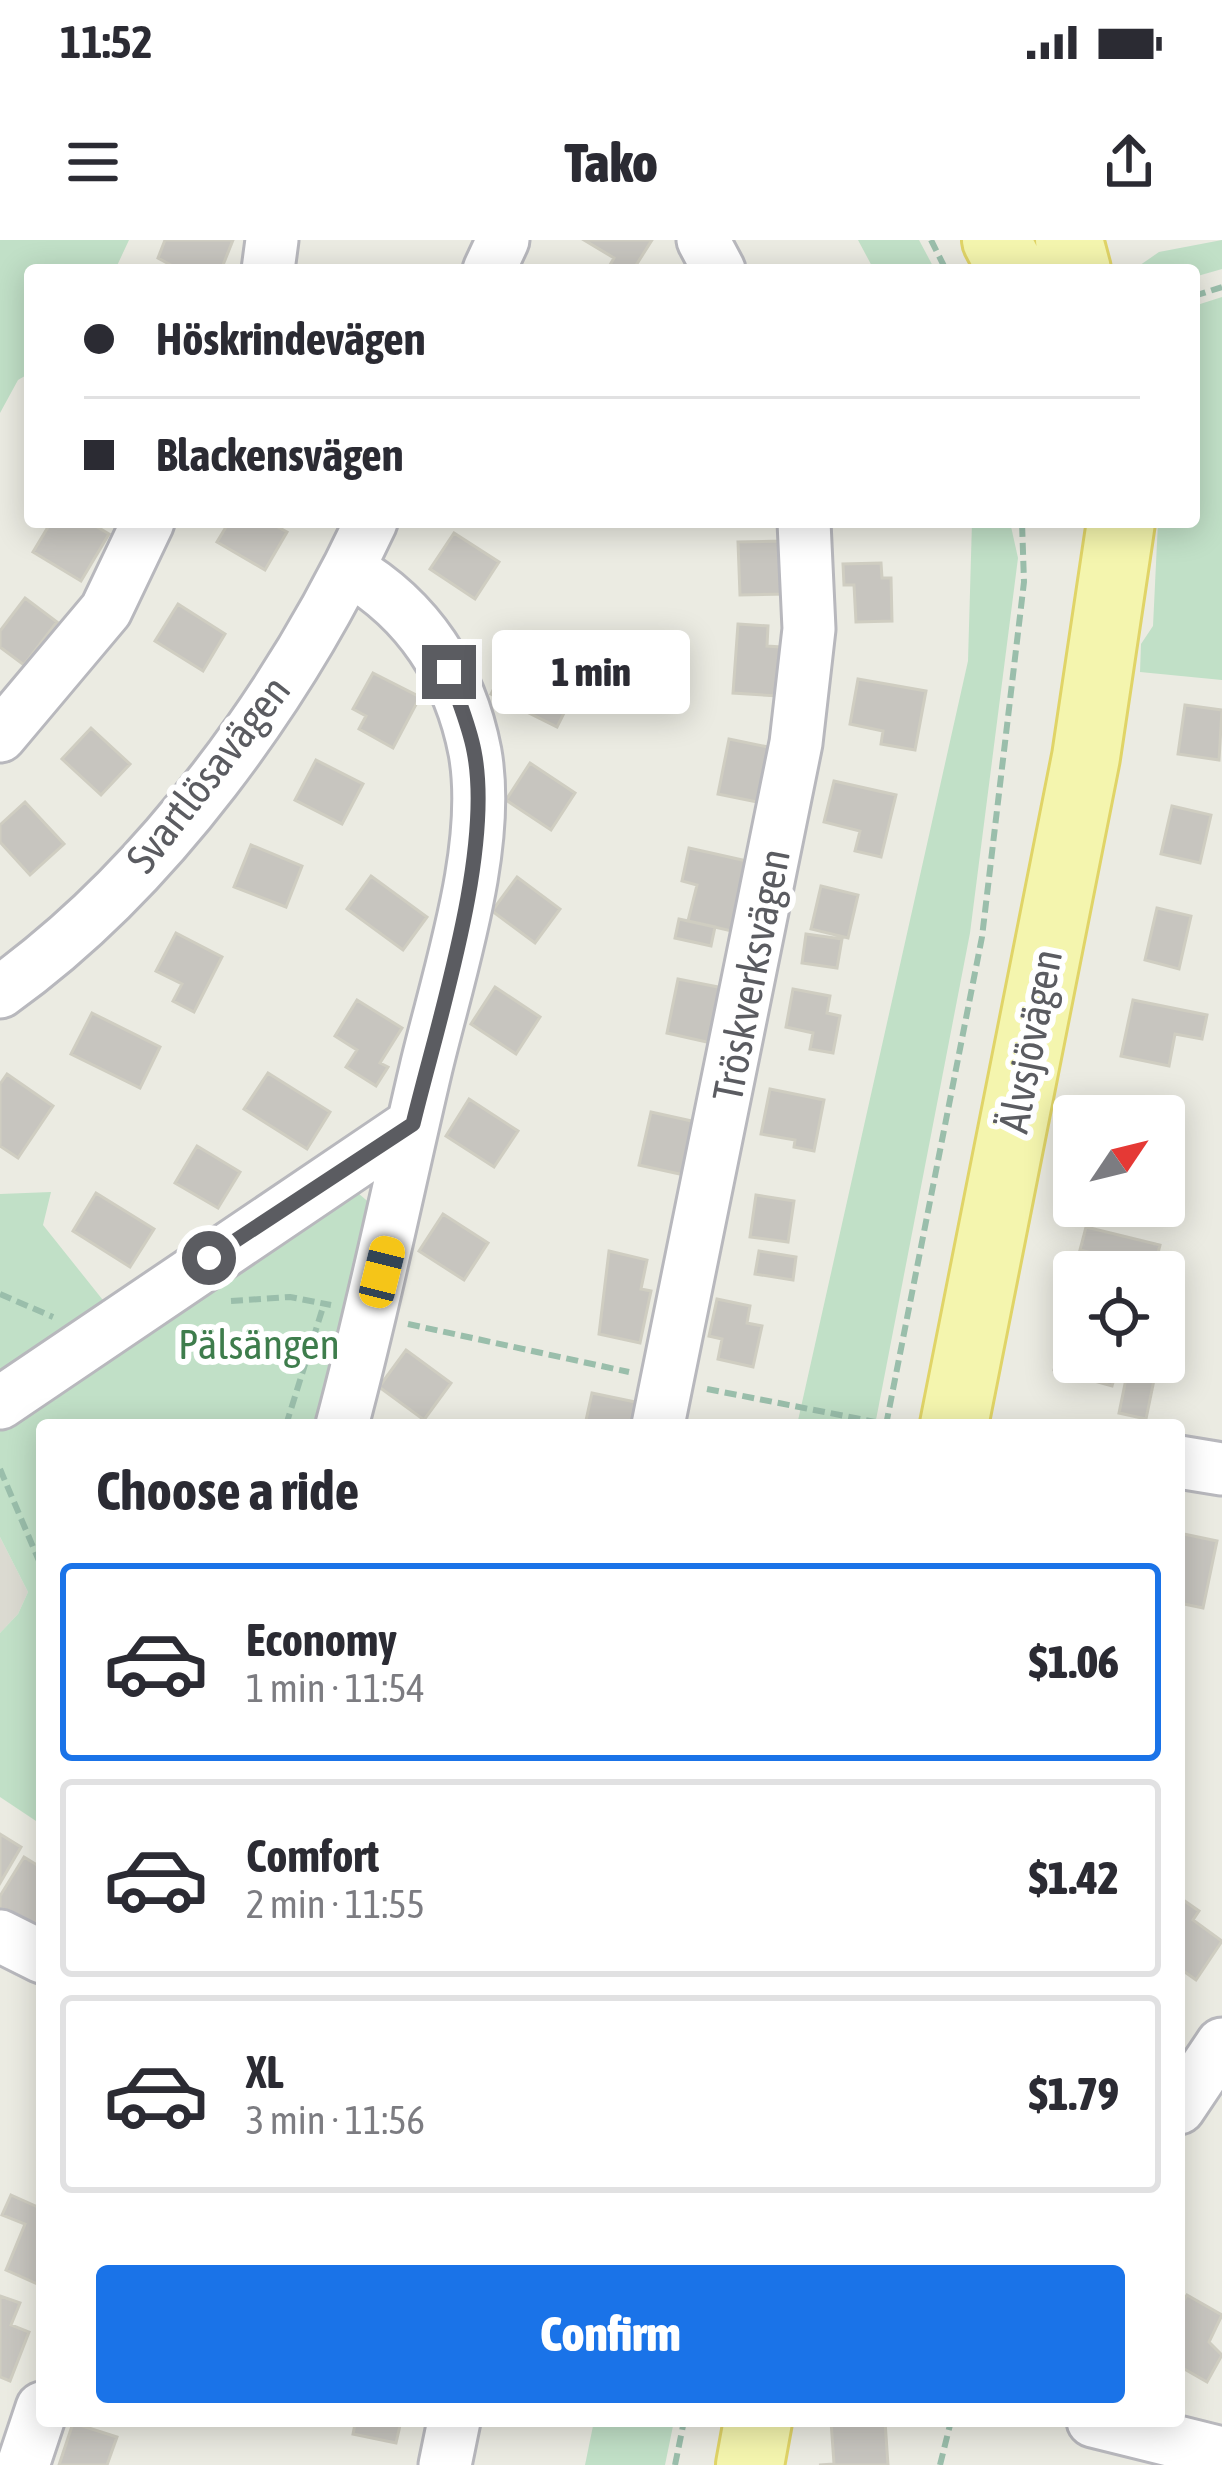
<!DOCTYPE html>
<meta charset="utf-8">
<style>
body{margin:0;font-family:"Asap Condensed",sans-serif;background:#f7f7f7;color:#2b2b33;height:100vh;display:flex;flex-direction:column;font-size:45px;white-space:nowrap}
*{box-sizing:border-box;margin:0}
p{font-size:39px;color:#7c7c81}
.icon{flex:none;width:66px;height:66px;fill:none;stroke:currentColor;stroke-width:2;stroke-linecap:round;stroke-linejoin:round}
.map{position:relative;flex:1;overflow:hidden}
.panel{position:absolute;left:36px;top:1179px;width:1149px;height:1008px;display:flex;flex-direction:column;background:#fff;border-radius:12px;box-shadow:0 6px 30px #0003}
.panel>*{flex:none}
.top-card{position:absolute;left:24px;top:24px;width:1176px;height:264px;border-radius:12px;box-shadow:0 6px 30px #0003;display:grid;align-content:center;height:264px;padding:0 60px;background:#fff}
.needle{width:78px;rotate:55deg}
.fabs{position:absolute;left:1053px;top:855px;display:grid;gap:24px}
.fabs a{display:grid;place-items:center;width:132px;height:132px;border-radius:12px;background:#fff;box-shadow:0 6px 30px #0003;font-size:60px}
.end{position:absolute;width:54px;height:54px;margin:-27px;border:15px solid #5b5c61;background:#fff;box-shadow:0 0 0 6px #fff}
.from{border-radius:50%}
.bubble{position:absolute;height:84px;border-radius:12px;background:#fff;box-shadow:0 6px 30px #0003;font-size:39px;font-weight:800;line-height:84px;text-align:center}
.car{position:absolute;width:36px;height:72px;margin:-36px -18px;border-radius:15px;box-shadow:0 0 9px 3px #0007;background:linear-gradient(#f5c518 24%,#345 0 40%,#f5c518 0 76%,#345 0 86%,#f5c518 0)}
.top-card b{display:flex;align-items:center;gap:42px;height:114px;font-size:45px}
.top-card b+b{border-top:3px solid #e1e1e2}
.top-card i{width:30px;height:30px;background:#2b2b33}
ul{padding:0;list-style:none}
li{display:flex;align-items:center;gap:36px;height:198px;margin:0 24px 18px;padding:0 36px;border:6px solid #e1e1e2;border-radius:12px}
li div{flex:1}
li b{display:block;font-size:45px}
li em{font-style:normal;font-weight:800}
li.selected{border-color:#1a73e8}
li>.icon{width:108px;height:108px;stroke-width:1.5}
h2{padding:0 60px;font-size:54px;line-height:144px}
.button{display:flex;gap:24px;margin-top:auto;padding:24px 60px}
.button a{flex:1;height:138px;border-radius:12px;background:#1a73e8;color:#fff;font-size:48px;font-weight:800;line-height:138px;text-align:center}
.status{display:flex;justify-content:space-between;align-items:center;height:84px;padding:0 60px;background:#fff;direction:ltr}
.status svg{height:33px;fill:currentColor}
header{display:flex;justify-content:space-between;align-items:center;height:156px;padding:0 60px;background:#fff;font-size:54px;font-weight:800}
.map>svg:first-child{display:block}
</style>
<div class="status"><b>11:52</b><svg viewBox="0 0 49 12"><path d="M0 12V9h3v3zM5 12V6h3v6zM10 12V3h3v9zM15 12V0h3v12zM26 1h20v11H26zM47 4h2v5h-2z"/></svg></div>
<header><svg class="icon" aria-label="menu" viewBox="0 0 24 24"><path d="M4 6h16M4 12h16M4 18h16"/></svg>Tako<svg class="icon" aria-label="share" viewBox="0 0 24 24"><path d="M12 15V3M7 8l5-5 5 5M5 13v7h14v-7"/></svg></header>
<div class="map">
<svg width="1222" height="2225" viewBox="0 0 1222 2225">
<rect width="100%" height="100%" fill="#ebebe2"/>
<!-- education -->
<path fill="#dbdad1" d="M0 1297 28 1352 18 1374 0 1393Z"/>
<!-- green -->
<path fill="#c1e0c7" d="M0 0H129L115 30H30V133L18 140 0 173Z
M858 0H919L935 30H874Z
M1222 0V29L1194 37V30H1133L1159 12Z
M1222 57V440L1140 432 1141 404 1153 386 1158 282H1194V66Z
M972 282H1010L1018 318 970 693 875 1185H797L968 421Z
M51 952 43 985 130 1094 335 953H358L372 965 321 1185H42V1585L0 1557V1393L18 1374 28 1352 0 1297V954Z
M594 2181H674L665 2225H585Z"/>
<!-- building -->
<path fill="#c7c5bf" stroke="#cfcdc1" stroke-width="3" d="M165 0H233L221 30H180L158 18Z
M584 0H652L633 30H607L614 18Z
M51 282H89L109 294 81 341 33 312Z
M229 282H269L287 292 265 330 217 302Z
M454 293 499 322 475 359 430 329Z
M784 301 786 354 740 355 738 302Z
M881 323 882 338H891L892 381 856 382 854 345H844L843 324Z
M25 358 57 382 24 425 0 407V391Z
M178 364 225 394 203 431 155 401Z
M738 384 768 386 767 406 780 407 777 456 733 453Z
M511 414 577 447 557 487 491 454Z
M373 433 420 457 393 508 359 489 366 476 353 469Z
M858 439 926 451 915 510 881 504 883 491 850 484Z
M1185 465 1222 470 1219 520 1178 514Z
M91 488 130 524 101 555 62 519Z
M729 499 773 508 762 563 718 554Z
M316 520 363 544 342 584 295 560Z
M530 523 575 553 551 590 506 560Z
M834 541 896 555 881 617 855 611 860 591 824 582Z
M25 562 64 604 30 635 0 602V585Z
M1172 566 1211 575 1200 623 1161 614Z
M251 605 302 626 286 667 234 647Z
M689 608 751 622 736 692 688 681 697 645 682 641Z
M371 636 427 677 403 710 347 669Z
M517 637 560 669 535 703 492 671Z
M821 646 858 655 848 698 811 689Z
M1157 668 1191 676 1179 729 1145 720Z
M679 679 715 687 711 706 675 698Z
M176 693 222 717 194 772 173 761 182 744 156 731Z
M806 694 842 699 837 728 802 723Z
M678 739 723 748 711 803 667 793Z
M495 747 540 777 516 814 471 784Z
M793 749 830 756 827 773 840 776 833 813 810 809 813 793 786 787Z
M357 760 402 788 380 823 388 827 376 846 346 827 357 810 335 796Z
M1133 760 1207 775 1202 799 1175 794 1169 826 1121 816Z
M92 773 160 807 140 848 71 814Z
M268 833 330 872 307 909 244 869Z
M7 834 53 866 18 918 0 906V844Z
M770 849 824 860 814 911 794 907 795 900 761 894Z
M469 859 518 891 494 927 446 896Z
M651 872 696 882 684 935 639 925Z
M197 906 240 932 218 968 175 943Z
M96 953 154 989 130 1027 73 991Z
M756 955 794 961 788 1002 750 997Z
M443 974 488 1003 464 1040 419 1011Z
M1086 987 1160 1005 1154 1029 1080 1010Z
M609 1011 647 1020 641 1049 651 1051 640 1103 599 1094Z
M759 1011 796 1017 793 1040 755 1034Z
M717 1059 750 1066 747 1083 762 1086 753 1127 718 1119 722 1099 709 1096Z
M1066 1084 1074 1086V1122H1119L1112 1146 1054 1130Z
M406 1110 451 1143 424 1180 379 1147Z
M1127 1134 1154 1140 1146 1179 1119 1173Z
M592 1153 635 1162 630 1185H585Z
M1179 1293 1217 1301 1203 1368 1179 1363Z
M0 1594 21 1607 0 1643Z
M24 1617 42 1628V1674L33 1688 0 1667V1656Z
M1179 1657 1199 1671 1193 1680 1222 1701 1196 1740 1179 1728Z
M11 1955 42 1969V2046L6 2030 25 1984 2 1975Z
M1187 2055 1222 2075 1209 2102 1222 2115 1207 2142 1179 2126V2068Z
M0 2056 20 2063 11 2085 29 2092 10 2141 0 2137Z
M340 2181H401L396 2203 353 2194 355 2184Z
M831 2181H885L888 2225H819L834 2224Z
M73 2183 117 2197 107 2225H59Z"/>
<g fill="none" stroke-linecap="round" stroke-linejoin="round">
<defs>
<path id="minor" d="M703 0 719 30
M268 30 272 0
M489 30 503 0
M0 496 106 370 148 282
M0 752C158 639 290 455 371 282
M0 1163 413 884
M342 1185C374 1066 398 947 426 828 448 735 492 607 475 512 460 434 418 370 350 330
M658 1185 796 503 809 389 804 282
M1179 1222 1222 1229
M0 1696 42 1717
M1179 1868 1222 1804
M1093 2181 1222 2213
M23 2225 42 2168
M445 2225 454 2181"/>
<path id="major" d="M996 0 1012 30
M1069 0 1077 30
M954 1185 1086 517 1121 282
M750 2225 758 2181"/>
</defs>
<!-- minor casing -->
<use href="#minor" stroke="#b8b8bd" stroke-width="57"/>
<!-- major casing -->
<use href="#major" stroke="#e0d467" stroke-width="72"/>
<!-- path -->
<path stroke="#9abeab" stroke-width="6" stroke-dasharray="12 6" stroke-linecap="butt" d="M931 0 946 30
M1194 56 1222 47
M0 1054 53 1077
M231 1061 290 1057 331 1065
M408 1084 629 1132
M707 1149 886 1184
M286 1185 324 1064
M886 1185 982 697 1024 342 1022 282
M0 1229 42 1328
M675 2225 684 2181
M940 2225 951 2181"/>
<!-- minor -->
<use href="#minor" stroke="#fff" stroke-width="51"/>
<!-- major -->
<use href="#major" stroke="#f4f5ae" stroke-width="66"/>
</g>
<g fill="none" stroke-linecap="round" stroke-linejoin="round">
<!-- route -->
<path stroke="#5b5c61" stroke-width="15" d="M209 1018 413 884C437 784 494 611 474 511 469 484 457 458 449 432"/>
</g>
<g text-anchor="middle" stroke-width="12" stroke-linejoin="round" paint-order="stroke">
<!-- street labels -->
<g font-size="42" fill="#5b5c61" stroke="#fff">
<text transform="translate(208 534) rotate(-52)" y="15">Svartlösavägen</text>
<text transform="translate(751 735) rotate(-79)" y="15">Tröskverksvägen</text>
<text transform="translate(1030 801) rotate(-79)" y="15">Älvsjövägen</text>
</g>
<!-- park labels -->
<g font-size="42" fill="#3e7d4c" stroke="#fff">
<text x="259" y="1119">Pälsängen</text>
</g>
</g>
</svg>
<div class="fabs">
<a><svg class="needle" viewBox="-14 -14 28 28"><path d="M0-13l5 13h-10z" fill="#e53935"/><path d="M0 13l5-13h-10z" fill="#7c7c81"/></svg></a>
<a><svg class="icon" aria-label="locate" viewBox="0 0 24 24"><circle cx="12" cy="12" r="6"/><path d="M12 2v4M12 18v4M2 12h4M18 12h4"/></svg></a>
</div>
<i class="end from" style="left:209px;top:1018px"></i>
<i class="end" style="left:449px;top:432px"></i>
<div class="bubble" style="left:492px;top:390px;width:198px">1 min</div>
<i class="car" style="left:382px;top:1032px;rotate:14deg"></i>
<div class="top-card">
<b><i class="from"></i>Höskrindevägen</b>
<b><i></i>Blackensvägen</b>
</div>
<section class="panel">
<h2>Choose a ride</h2>
<ul>
<li class="selected"><svg class="icon" aria-label="car" viewBox="0 0 24 24"><path d="M5 17H2v-5l4-1 3-4h7l3 4 3 1v5h-3M9 17h6M6 11h13"/><circle cx="7" cy="17" r="2"/><circle cx="17" cy="17" r="2"/></svg><div><b>Economy</b><p>1 min · 11:54</p></div><em>$1.06</em></li>
<li><svg class="icon" aria-label="car" viewBox="0 0 24 24"><path d="M5 17H2v-5l4-1 3-4h7l3 4 3 1v5h-3M9 17h6M6 11h13"/><circle cx="7" cy="17" r="2"/><circle cx="17" cy="17" r="2"/></svg><div><b>Comfort</b><p>2 min · 11:55</p></div><em>$1.42</em></li>
<li><svg class="icon" aria-label="car" viewBox="0 0 24 24"><path d="M5 17H2v-5l4-1 3-4h7l3 4 3 1v5h-3M9 17h6M6 11h13"/><circle cx="7" cy="17" r="2"/><circle cx="17" cy="17" r="2"/></svg><div><b>XL</b><p>3 min · 11:56</p></div><em>$1.79</em></li>
</ul>
<div class="button"><a>Confirm</a></div>
</section>
</div>
